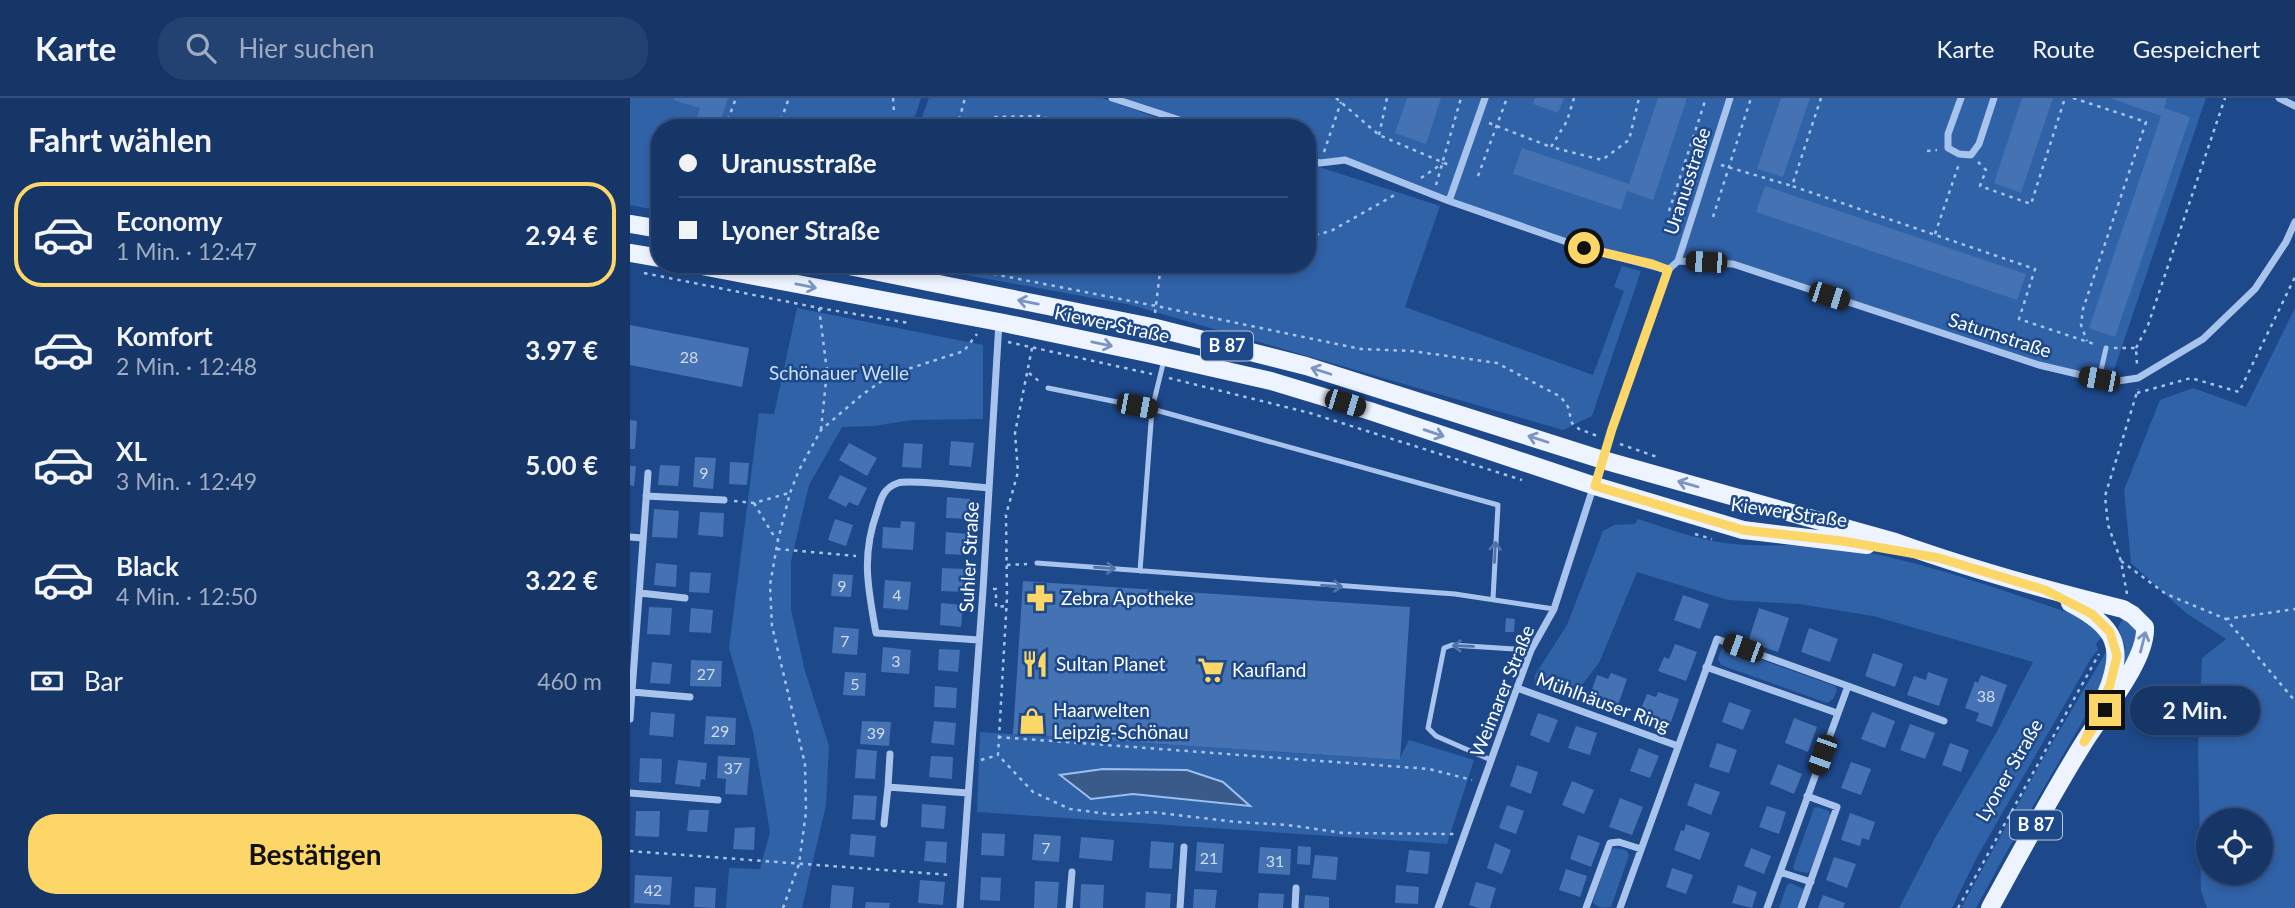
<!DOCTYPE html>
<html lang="de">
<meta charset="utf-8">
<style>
body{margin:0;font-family:Lato,sans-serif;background:#234171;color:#f1f3f6;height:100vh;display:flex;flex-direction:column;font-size:26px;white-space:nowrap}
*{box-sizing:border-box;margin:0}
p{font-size:23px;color:#9eabc0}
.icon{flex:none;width:38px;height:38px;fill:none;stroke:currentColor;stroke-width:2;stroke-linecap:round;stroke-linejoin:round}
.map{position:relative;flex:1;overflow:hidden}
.side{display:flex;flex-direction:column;background:#163668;width:630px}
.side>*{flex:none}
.guide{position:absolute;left:21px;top:21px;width:665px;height:154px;border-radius:28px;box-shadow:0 4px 10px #0003,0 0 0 2px #35507c;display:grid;align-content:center;height:154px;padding:0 28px;background:#163668}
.controls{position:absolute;left:1566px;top:710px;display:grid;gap:14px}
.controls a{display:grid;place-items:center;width:77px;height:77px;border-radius:50%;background:#163668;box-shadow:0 4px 10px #0003,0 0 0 2px #35507c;font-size:35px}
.end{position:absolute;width:32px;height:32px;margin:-16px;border:9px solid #fcd666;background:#111;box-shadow:0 0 0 4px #111}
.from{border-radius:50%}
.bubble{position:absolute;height:49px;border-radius:24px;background:#163668;box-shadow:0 4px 10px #0003,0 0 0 2px #35507c;font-size:23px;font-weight:700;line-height:49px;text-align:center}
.car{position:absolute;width:21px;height:42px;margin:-21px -10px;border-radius:9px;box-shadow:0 0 5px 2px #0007;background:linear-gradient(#222 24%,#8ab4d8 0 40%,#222 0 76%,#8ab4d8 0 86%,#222 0)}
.guide b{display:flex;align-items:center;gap:24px;height:66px;font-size:26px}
.guide b+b{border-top:2px solid #35507c}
.guide i{width:18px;height:18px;background:#f1f3f6}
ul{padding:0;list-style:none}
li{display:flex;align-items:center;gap:21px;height:105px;margin:0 14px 10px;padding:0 14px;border:4px solid transparent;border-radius:28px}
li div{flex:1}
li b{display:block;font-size:26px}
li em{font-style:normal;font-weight:700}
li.on{border-color:#fcd666}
li>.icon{width:63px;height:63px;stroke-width:1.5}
h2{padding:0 28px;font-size:32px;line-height:84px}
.pay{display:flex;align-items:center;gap:18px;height:77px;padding:0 28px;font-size:26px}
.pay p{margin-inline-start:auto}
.button{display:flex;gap:14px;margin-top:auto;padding:14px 28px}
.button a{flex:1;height:80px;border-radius:28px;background:#fcd666;color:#111;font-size:28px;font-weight:700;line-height:80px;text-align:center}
header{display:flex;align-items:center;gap:42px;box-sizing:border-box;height:98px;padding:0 35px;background:#163668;border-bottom:2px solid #35507c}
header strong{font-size:33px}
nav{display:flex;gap:38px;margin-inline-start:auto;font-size:24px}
.search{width:490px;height:63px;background:#234171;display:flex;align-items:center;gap:18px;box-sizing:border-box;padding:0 24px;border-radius:28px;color:#9eabc0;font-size:26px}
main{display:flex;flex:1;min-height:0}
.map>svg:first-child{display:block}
</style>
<header>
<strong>Karte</strong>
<div class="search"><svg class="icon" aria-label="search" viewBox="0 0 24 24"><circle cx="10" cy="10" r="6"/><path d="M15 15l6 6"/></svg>Hier suchen</div>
<nav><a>Karte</a><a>Route</a><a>Gespeichert</a></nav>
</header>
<main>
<section class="side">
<h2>Fahrt wählen</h2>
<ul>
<li class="on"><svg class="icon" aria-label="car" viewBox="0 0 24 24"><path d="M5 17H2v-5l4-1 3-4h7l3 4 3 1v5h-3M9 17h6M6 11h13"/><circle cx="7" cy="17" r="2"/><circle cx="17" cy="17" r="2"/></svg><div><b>Economy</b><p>1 Min. · 12:47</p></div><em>2.94 €</em></li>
<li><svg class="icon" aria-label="car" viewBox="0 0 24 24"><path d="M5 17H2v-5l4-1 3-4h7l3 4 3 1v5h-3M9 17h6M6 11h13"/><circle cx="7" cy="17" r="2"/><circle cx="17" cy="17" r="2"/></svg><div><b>Komfort</b><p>2 Min. · 12:48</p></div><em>3.97 €</em></li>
<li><svg class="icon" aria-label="car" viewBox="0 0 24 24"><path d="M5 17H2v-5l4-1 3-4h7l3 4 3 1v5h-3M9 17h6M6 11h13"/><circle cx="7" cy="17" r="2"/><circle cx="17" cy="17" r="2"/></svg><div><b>XL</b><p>3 Min. · 12:49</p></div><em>5.00 €</em></li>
<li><svg class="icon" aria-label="car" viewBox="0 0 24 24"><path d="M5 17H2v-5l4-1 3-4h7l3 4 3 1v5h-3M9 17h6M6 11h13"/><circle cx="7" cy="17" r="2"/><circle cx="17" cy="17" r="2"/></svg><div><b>Black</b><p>4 Min. · 12:50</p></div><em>3.22 €</em></li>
</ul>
<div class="pay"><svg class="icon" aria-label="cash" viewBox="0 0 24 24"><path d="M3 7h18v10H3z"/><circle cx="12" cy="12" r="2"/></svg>Bar<p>460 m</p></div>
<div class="button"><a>Bestätigen</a></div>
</section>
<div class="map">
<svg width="1665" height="810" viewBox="0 0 1665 810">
<rect width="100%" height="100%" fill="#1d488a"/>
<!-- green -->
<path fill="#3062a8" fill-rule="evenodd" d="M0 0H291L281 30H30V113L0 107Z
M299 0H472L556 30H288Z
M483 0H1576L1481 281 1411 265 1103 166 1048 163 1038 172 954 150 715 62H677V30H575Z
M677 65 810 108 775 209 963 277 994 193 984 189 992 168 1011 173 962 318 933 332 501 207 292 169 286 166H677Z
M167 210 353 247V321L282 322 244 328 212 329 179 387 161 463V511L175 573 199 648 196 707 172 810H96L99 770 130 771 140 734 123 634 99 550 129 315 144 316Z
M1665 210V810H1577L1571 793 1568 648 1572 560 1596 541 1556 515 1501 465 1494 392 1530 302 1563 290 1616 309ZM1578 723H1631V775H1578Z
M1008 421C1036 430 1065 441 1095 445 1130 450 1166 445 1201 449 1285 459 1366 491 1446 517L1462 527 1472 539 1466 546 1468 552 1462 559 1347 759 1322 810H1269L1305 740 1365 637 1403 564 1243 518 1169 506 1098 502 1007 474 969 565 940 602 904 588 905 577 937 527 973 433 984 427 1005 426Z
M1494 519 1506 531 1508 540 1491 578 1495 548 1488 529Z
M1095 549 1205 588 1207 592 1203 601 1197 605 1091 567 1088 561 1091 552Z
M1476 554C1481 570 1472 588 1465 602L1377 753 1346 810H1331L1415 657Z
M350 634 769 662 779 642 844 662 817 746 347 714Z
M1187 709 1199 713 1201 718 1180 773 1177 775 1164 772 1163 769 1184 710Z
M984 750 996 752 999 757 981 809C974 810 967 810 963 804L980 753Z
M1160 785 1174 791 1167 810H1149L1157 787Z"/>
<!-- water -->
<path fill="#3a5a8a" stroke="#9bbfee" stroke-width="2" d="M473 671 557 672 593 684 620 708 503 696 461 701 430 677Z"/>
<!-- building -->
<path fill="#4572b2" d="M44 0H98L88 30H75L65 26 70 10 43 2Z
M777 0H811L796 46 765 35Z
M905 0H934L928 15 903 6Z
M1028 0H1057L1023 102 997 93 991 112 883 76 892 50 999 86Z
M1151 0H1180L1153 79 1127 71Z
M1392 0H1423L1391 95 1364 85Z
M1480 0H1537L1534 10 1560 19 1485 239 1459 230 1531 18Z
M1135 88 1396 176 1387 202 1126 114Z
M0 227 119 250 112 289 0 267Z
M0 322 7 323 5 351H0Z
M321 343 344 345 341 369 319 367Z
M219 345 247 360 237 378 209 362Z
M274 345 293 346 291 370 272 369Z
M65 359 86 360 83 391 63 389Z
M100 364 119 365 117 387 99 386Z
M30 367 50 368 48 388 28 387Z
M0 368H6L4 388 0 387Z
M210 377 237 390 228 408 219 404 216 409 198 400Z
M317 399 340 401 339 421 316 420Z
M24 411 49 413 47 440 22 439Z
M70 414 94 415 93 439 68 437Z
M205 421 223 427 216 448 198 442Z
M271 423 285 424 283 452 252 450 253 429 270 430Z
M316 434 338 436 336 457 315 456Z
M26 465 47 467 46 489 24 487Z
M312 470 335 471 334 494 311 493Z
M60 474 81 475 79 495 59 494Z
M203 476 223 477 221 499 201 498Z
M255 482 281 484 278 512 253 510Z
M393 483 780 509 770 662 383 636Z
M1053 497 1079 506 1070 531 1044 522Z
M311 505 333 507 331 529 310 527Z
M19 509 42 510 40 537 17 536Z
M61 510 83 512 81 535 59 534Z
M1129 510 1159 520 1148 554 1118 544Z
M876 520 885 521 884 534H875Z
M204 529 229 531 227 557 202 555Z
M1179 530 1208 541 1200 564 1171 554Z
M1045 546 1067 554 1056 583 1028 573 1034 559 1039 561Z
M253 549 281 552 279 576 251 574Z
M309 551 330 552 328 574 308 572Z
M1243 555 1273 566 1265 589 1235 578Z
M61 562 92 563 91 589 60 588Z
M22 564 42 566 40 586 20 585Z
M215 574 236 575 235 598 213 597Z
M1298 574 1318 581 1309 608 1277 597 1284 578 1296 582Z
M981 575 997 581 988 607 960 597 967 577 978 581Z
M1351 577 1377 587 1362 629 1346 623 1349 615 1335 610 1345 583 1348 585Z
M305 588 327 590 326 610 304 609Z
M1028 594 1049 601 1040 627 1009 616 1017 596 1026 599Z
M1099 604 1121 612 1113 632 1092 624Z
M21 614 45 616 43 639 19 637Z
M1242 614 1265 623 1255 650 1231 641Z
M908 615 928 622 919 645 900 637Z
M76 618 106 620 105 647 74 646Z
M1164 620 1187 629 1178 654 1155 645Z
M232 623 261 624 259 648 230 646Z
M304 623 326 625 324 647 301 645Z
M1280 626 1305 635 1295 661 1270 652Z
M946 628 967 635 960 657 938 650Z
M1087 645 1107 652 1099 675 1079 669Z
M1320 645 1339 652 1331 674 1312 667Z
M1009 650 1029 658 1020 680 1000 673Z
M227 651 247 653 245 681 225 680Z
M88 658 120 660 117 697 95 696 96 681 87 680Z
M301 658 323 659 322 681 299 679Z
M10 660 32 661 31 685 9 684Z
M48 662 77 665 75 682 71 681 70 689 45 686Z
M1221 664 1241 671 1231 697 1211 690Z
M1148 666 1172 676 1164 696 1140 686Z
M887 667 908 674 901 696 880 688Z
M942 683 964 692 954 716 932 707Z
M1065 685 1090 694 1081 717 1057 707Z
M224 697 247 698 245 722 222 721Z
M990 700 1013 709 1002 737 979 729Z
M292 706 316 708 314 731 291 729Z
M877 707 894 713 886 736 869 730Z
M1137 708 1156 714 1149 736 1129 729Z
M59 712H79L77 734 57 733Z
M6 713H30L29 739 5 738Z
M1220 715 1245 724 1239 742 1232 740 1230 748 1211 742Z
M1056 726 1080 735 1070 762 1044 752 1051 732 1054 733Z
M125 729 124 752 103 751 105 730Z
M352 735 375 736 374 758 351 757Z
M221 736 246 738 244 759 219 757Z
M404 736 431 738 429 764 402 762Z
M948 737 970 745 961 769 940 761Z
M451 739 484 742 482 763 449 760Z
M296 743 317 744 316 765 294 763Z
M521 743 544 745 542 771 519 770Z
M567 744 594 746 592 775 565 773Z
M865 745 881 752 872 776 857 770Z
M668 748 681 749 680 767 667 766Z
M630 749 661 751 660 777 628 775Z
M1121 750 1141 758 1134 776 1114 768Z
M779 752 800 754 798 776 776 774Z
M685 757 708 759 706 782 682 780Z
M1204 759 1226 766 1217 790 1196 782Z
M1042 770 1063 777 1056 796 1036 789Z
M936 771 957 778 950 799 929 792Z
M5 777 42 779 40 807 4 805Z
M351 779 371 780 370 803 350 802Z
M290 782 315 784 313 807 288 805Z
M405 783 429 784 427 810H404Z
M846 784 866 790 860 810H849L839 807Z
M451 786 474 787 473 810H450Z
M202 787 224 789 222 810H200Z
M766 787 789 789 788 806 765 805Z
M1108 787 1127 794 1122 810 1102 805Z
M65 789 86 790 85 810 64 809Z
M564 791 587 792 585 810H563Z
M516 794 541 796 540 810H515Z
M629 795 654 796 653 810H628Z
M675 797 699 799V810H674Z
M1193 797 1215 805 1213 810H1188Z
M236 804 260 805 259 810H235Z"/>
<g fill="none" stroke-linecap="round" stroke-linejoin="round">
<!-- path -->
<path stroke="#a8c4ec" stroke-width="2.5" stroke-dasharray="3.5 5" stroke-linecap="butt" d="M263 0 264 14
M706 0 749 37 819 67
M944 0 937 23 921 49 972 62 999 42 1009 0
M1191 0 1162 88 1405 171 1389 221 1467 247
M1443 0 1516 24 1453 211 1451 227 1457 243
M859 25 921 49
M95 30 106 0
M148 30 159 0
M327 30 335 0
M332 30 364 19 410 18 448 30
M749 37 757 0
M1297 53 1307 52
M694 54 711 4
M1348 64 1356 72 1350 88 1401 106 1435 0
M1091 67 1162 88
M848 78 877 0
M791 80 813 65
M806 87 831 0
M677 105 687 74
M1039 113 1076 0
M1083 119 1121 0
M1305 136 1329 66
M677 139 701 133 768 95
M313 166 526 208 731 251 782 253 867 265 931 299 938 309 942 325 949 331 970 339
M520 166 531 174 564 166
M14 175 189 210 279 225
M189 210 197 273 191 332
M525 215 531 166
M378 244 522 276
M402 250 385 335 388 374 376 417 377 499 368 657 403 694 440 711 486 717 521 714 607 724 658 727 713 735 824 736
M1484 250H1506L1507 267
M1506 250 1518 227 1595 0
M399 275 410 284
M539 280 680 315 892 382
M1507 295 1561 280 1609 294 1665 179
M990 346 1030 360
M104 403 124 405 159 395
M124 405 142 435 148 442
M1065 436 1082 441
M147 451 226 458
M1491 463 1536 496 1596 521 1665 603
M377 467 397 466
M363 491H366V509L376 508
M1497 496 1491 463 1478 427 1475 398 1508 291
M1596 521 1665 511
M368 639 799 671 842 682
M351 662 368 657
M0 753 321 777
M153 810 169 766 176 714 175 666 142 528 140 487 148 442 160 395 169 372 191 332 233 296 262 276 334 253 347 236
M1328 810 1469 556"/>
<!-- lane -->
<path stroke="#a8c4ec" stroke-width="5" d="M1469 281 1476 250
M418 290 522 311 868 407 863 501
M407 465 825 496 924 511
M510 473 522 311 534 262
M861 662 806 638 798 630 814 550 822 547 901 552"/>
<!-- street -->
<path stroke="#a8c4ec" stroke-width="7" d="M482 0 574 30
M855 0 819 103 954 150 1038 172
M1331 0 1318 36V50L1329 56 1341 57 1349 46 1364 0
M1649 0 1665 8
M677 62 690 65 715 62 819 103
M1048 163 1103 166 1409 267 1481 284 1508 280 1573 241 1625 191 1656 144 1665 124
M16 398 94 402
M0 439 13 440
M10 495 55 500
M349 542 246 535C238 490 231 458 247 414 251 401 253 390 268 385 279 381 342 389 359 390
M1076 569 1207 615
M1218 588 1314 623
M887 590 1048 648
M2 594 60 599
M0 621 18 375
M260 656 258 689 338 695
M0 695 88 702
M254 726 258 689
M1150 774 1181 784
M330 810 353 492 369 224
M439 810 442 774
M550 810 554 749
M665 810 666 790
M808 810 887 590 901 552 924 511 982 331 1038 172 1048 163 1100 0
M956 810 980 745 989 744 1011 751
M990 810 1087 541 1218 588 1137 810
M1171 810 1207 709 1177 698"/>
<!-- primary -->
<path stroke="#edf3ff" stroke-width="18" d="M0 126 30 131
M0 155 30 160
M61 166 369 224 517 255 641 283 740 313 965 388 1113 432 1237 447
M209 166 522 229 676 268 973 362 1265 444C1340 471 1416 492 1493 511L1503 517 1515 529C1517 563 1471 616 1453 646 1420 699 1390 755 1360 810
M1440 505C1485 528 1496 548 1476 596"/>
</g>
<!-- one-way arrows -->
<defs><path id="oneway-shaft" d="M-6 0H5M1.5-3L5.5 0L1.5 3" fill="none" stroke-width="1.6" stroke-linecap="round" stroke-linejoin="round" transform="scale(1.75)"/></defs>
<g stroke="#7b95bf">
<use href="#oneway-shaft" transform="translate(176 188) rotate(11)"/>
<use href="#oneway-shaft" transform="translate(398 204) rotate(-169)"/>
<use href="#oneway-shaft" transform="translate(472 246) rotate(12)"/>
<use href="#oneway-shaft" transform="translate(691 273) rotate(-162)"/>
<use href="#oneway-shaft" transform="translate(804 335) rotate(19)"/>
<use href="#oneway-shaft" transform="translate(908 341) rotate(-162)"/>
<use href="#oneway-shaft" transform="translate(1058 386) rotate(-164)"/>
<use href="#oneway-shaft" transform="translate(1513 544) rotate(-76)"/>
</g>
<g stroke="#4e73ac">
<use href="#oneway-shaft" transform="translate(865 454) rotate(-87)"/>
<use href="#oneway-shaft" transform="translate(475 470) rotate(4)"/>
<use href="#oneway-shaft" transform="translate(702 488) rotate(3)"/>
<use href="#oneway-shaft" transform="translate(833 548) rotate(-178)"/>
</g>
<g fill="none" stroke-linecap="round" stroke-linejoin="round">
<!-- route -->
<path stroke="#fcd666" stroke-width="9" d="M954 150 1022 166 1038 172 982 331 965 388 1113 432 1212 443 1309 460 1415 492 1462 516 1480 534 1487 558 1480 587 1454 644 1475 612"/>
</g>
<!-- icons -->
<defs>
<symbol id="pharmacy-bare" viewBox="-9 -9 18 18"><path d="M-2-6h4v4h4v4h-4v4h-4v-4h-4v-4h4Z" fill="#fcd666" stroke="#1d488a" stroke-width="2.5" paint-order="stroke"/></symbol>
<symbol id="restaurant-bare" viewBox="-9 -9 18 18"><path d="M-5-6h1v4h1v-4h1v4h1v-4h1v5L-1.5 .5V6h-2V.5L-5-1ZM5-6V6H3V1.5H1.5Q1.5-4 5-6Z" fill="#fcd666" stroke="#1d488a" stroke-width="2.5" paint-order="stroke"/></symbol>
<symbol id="supermarket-bare" viewBox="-9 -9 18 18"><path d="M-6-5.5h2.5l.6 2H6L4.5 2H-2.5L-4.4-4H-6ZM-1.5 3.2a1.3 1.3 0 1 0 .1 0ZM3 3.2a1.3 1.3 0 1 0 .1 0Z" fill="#fcd666" stroke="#1d488a" stroke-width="2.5" paint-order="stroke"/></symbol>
<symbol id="shop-bare" viewBox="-9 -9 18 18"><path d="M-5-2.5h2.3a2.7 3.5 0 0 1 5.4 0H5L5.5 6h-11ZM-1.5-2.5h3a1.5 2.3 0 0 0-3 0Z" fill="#fcd666" stroke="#1d488a" stroke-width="2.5" paint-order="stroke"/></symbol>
</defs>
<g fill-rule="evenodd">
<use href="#pharmacy-bare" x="391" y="481" width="38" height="38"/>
<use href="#restaurant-bare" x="386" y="547" width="38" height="38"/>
<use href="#supermarket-bare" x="562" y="553" width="38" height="38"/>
<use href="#shop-bare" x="383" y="604" width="38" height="38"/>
</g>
<g text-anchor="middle" stroke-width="5" stroke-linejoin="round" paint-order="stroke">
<!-- number labels -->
<g font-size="16" fill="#d0dcec">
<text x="59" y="265">28</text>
<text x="74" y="381">9</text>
<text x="212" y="494">9</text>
<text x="267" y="503">4</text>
<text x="215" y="549">7</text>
<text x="266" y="569">3</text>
<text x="76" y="582">27</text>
<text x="225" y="592">5</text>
<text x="1356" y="604">38</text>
<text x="90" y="639">29</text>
<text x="246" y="641">39</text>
<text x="103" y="676">37</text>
<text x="416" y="756">7</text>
<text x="579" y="766">21</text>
<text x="645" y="769">31</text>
<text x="23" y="798">42</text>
</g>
<!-- shield labels -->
<g fill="#1d488a" stroke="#bbc8dc" stroke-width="2">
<rect x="571" y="233.5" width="52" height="29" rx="5"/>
<rect x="1380" y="712.5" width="52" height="29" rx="5"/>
</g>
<g font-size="18" font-weight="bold" fill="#fff">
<text x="597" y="254">B 87</text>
<text x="1406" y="733">B 87</text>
</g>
<!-- street labels -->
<g font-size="19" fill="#fff" stroke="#1d488a">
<text transform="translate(1057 83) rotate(-72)" y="7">Uranusstraße</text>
<text transform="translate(482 226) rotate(12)" y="7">Kiewer Straße</text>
<text transform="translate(1370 237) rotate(18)" y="7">Saturnstraße</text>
<text transform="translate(1159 414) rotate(8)" y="7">Kiewer Straße</text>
<text transform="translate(339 459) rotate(-87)" y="7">Suhler Straße</text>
<text transform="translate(872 593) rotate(-68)" y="7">Weimarer Straße</text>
<text transform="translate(973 604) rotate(20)" y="7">Mühlhäuser Ring</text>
<text transform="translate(1379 672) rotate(-60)" y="7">Lyoner Straße</text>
</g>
<!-- park labels -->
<g font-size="19" fill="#cddff9" stroke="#1d488a">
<text x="209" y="282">Schönauer Welle</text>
</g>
<!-- poi labels -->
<g font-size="19" fill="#fff" stroke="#1d488a" text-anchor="start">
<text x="431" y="507">Zebra Apotheke</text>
<text x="426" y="573">Sultan Planet</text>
<text x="602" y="579">Kaufland</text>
<text x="423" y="619">Haarwelten<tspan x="423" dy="22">Leipzig-Schönau</tspan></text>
</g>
</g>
</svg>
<div class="controls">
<a><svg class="icon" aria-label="locate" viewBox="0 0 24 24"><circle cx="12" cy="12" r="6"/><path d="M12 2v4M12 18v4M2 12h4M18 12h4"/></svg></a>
</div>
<i class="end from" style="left:954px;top:150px"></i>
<i class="end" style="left:1475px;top:612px"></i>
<div class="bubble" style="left:1500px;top:588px;width:130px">2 Min.</div>
<i class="car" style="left:1076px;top:164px;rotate:273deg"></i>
<i class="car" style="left:1199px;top:198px;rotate:108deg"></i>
<i class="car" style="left:1469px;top:281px;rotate:281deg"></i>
<i class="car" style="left:715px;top:305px;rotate:107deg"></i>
<i class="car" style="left:507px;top:308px;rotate:101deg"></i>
<i class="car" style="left:1113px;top:550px;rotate:290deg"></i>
<i class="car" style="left:1192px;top:657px;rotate:200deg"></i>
<div class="guide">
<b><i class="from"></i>Uranusstraße</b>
<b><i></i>Lyoner Straße</b>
</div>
</div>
</main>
